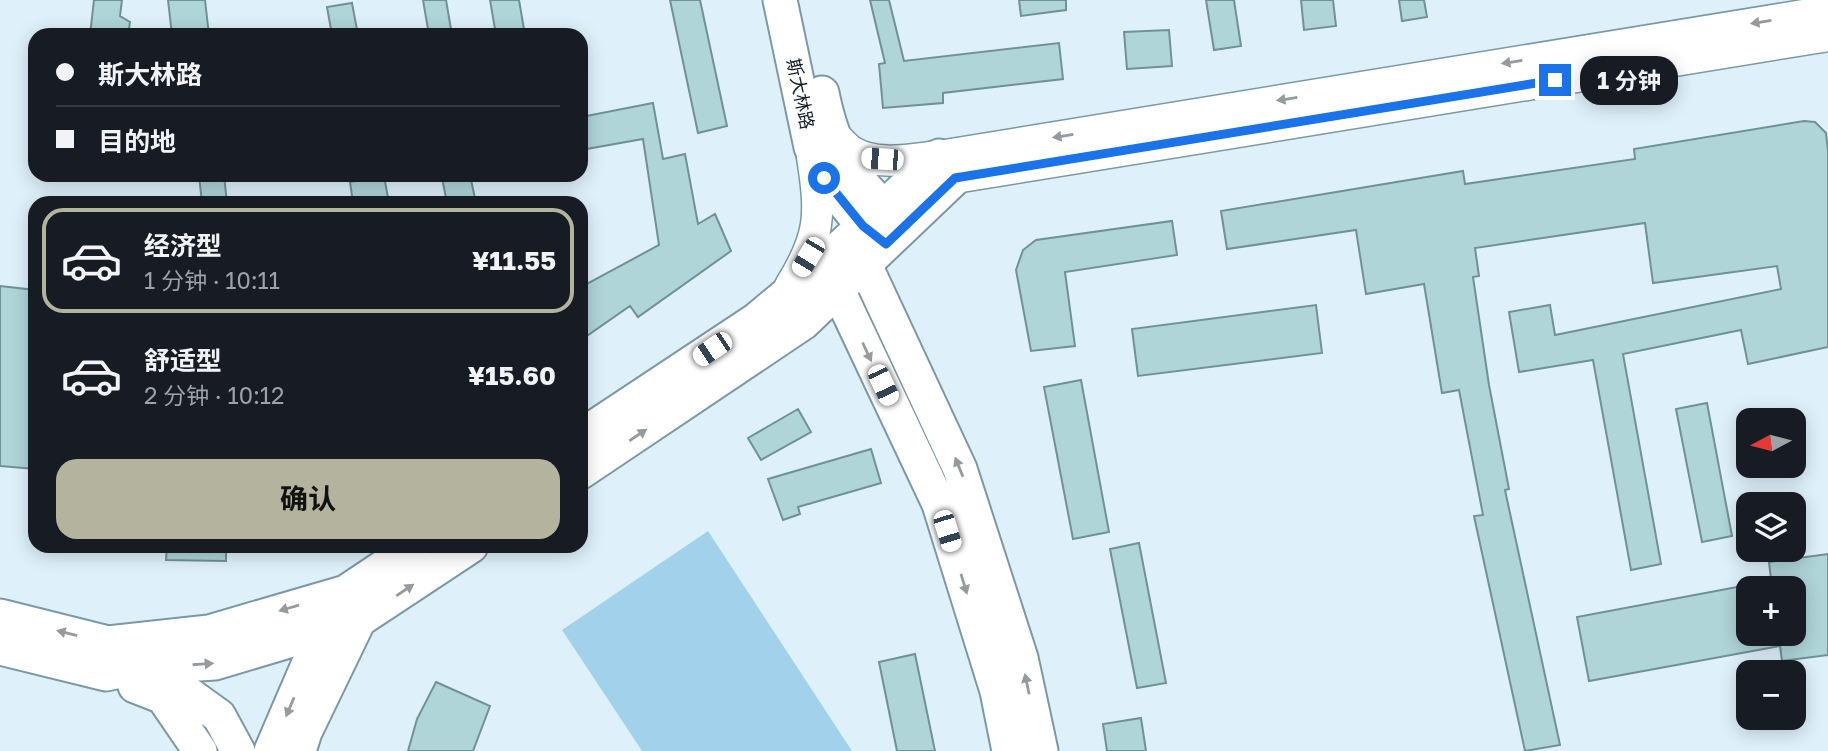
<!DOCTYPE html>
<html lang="zh">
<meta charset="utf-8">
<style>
body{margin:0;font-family:"Golos Text","Noto Sans SC",sans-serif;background:#242831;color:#f1f3f6;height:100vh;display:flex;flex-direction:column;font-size:26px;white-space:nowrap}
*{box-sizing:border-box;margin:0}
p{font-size:23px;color:#9ea1a6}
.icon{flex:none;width:38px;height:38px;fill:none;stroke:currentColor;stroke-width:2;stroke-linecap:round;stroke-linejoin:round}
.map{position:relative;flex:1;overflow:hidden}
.drawer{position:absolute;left:28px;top:196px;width:560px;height:357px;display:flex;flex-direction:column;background:#171b24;border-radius:21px;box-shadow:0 4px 18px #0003}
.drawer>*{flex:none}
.hud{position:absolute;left:28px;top:28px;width:560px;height:154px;border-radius:21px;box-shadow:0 4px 18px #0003;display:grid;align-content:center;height:154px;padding:0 28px;background:#171b24}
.needle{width:46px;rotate:263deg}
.fabs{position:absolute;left:1736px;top:408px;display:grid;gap:14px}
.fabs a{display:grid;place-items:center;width:70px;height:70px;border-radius:14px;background:#171b24;box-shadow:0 4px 18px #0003;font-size:35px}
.end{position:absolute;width:32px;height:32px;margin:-16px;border:9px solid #1a73e8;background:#fff;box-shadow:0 0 0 4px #fff}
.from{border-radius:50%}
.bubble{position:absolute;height:49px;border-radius:21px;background:#171b24;box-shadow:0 4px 18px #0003;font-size:23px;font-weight:700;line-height:49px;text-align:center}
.car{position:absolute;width:21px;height:42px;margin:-21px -10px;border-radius:9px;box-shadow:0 0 5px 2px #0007;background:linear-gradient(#fff 24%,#345 0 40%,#fff 0 76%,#345 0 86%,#fff 0)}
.hud b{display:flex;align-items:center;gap:24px;height:66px;font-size:26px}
.hud b+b{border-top:2px solid #363941}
.hud i{width:18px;height:18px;background:#f1f3f6}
ul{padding:12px 0 0;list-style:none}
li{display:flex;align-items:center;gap:21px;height:105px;margin:0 14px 10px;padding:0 14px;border:4px solid transparent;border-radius:21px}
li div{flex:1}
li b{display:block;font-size:26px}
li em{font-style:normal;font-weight:700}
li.active{border-color:#b4b39e}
li>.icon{width:63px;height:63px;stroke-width:1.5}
.cta{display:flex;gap:14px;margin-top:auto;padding:14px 28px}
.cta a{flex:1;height:80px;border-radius:21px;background:#b4b39e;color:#111;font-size:28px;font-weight:700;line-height:80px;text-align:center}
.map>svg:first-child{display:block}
</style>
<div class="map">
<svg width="1828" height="751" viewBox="0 0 1828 751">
<rect width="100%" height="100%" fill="#def1fb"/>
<!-- green -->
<path fill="#a2d2eb" d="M708 531 852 751H642L562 630Z"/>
<!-- building -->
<path fill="#afd5d9" stroke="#6e9296" stroke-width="2" d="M94 0H122L120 16 130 22 128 35H90Z
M168 0H205L209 35H172Z
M423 0H446L452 35H429Z
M490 0H519L525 35H496Z
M670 0H700L727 126 698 133Z
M870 0H889L904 61 1059 43 1063 79 943 93V103L883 108 879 64 885 63Z
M1019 0H1066V10L1021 16Z
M1206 0H1234L1241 46 1214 50Z
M1301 0H1333L1336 26 1304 30Z
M1399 0H1424L1427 17 1402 21Z
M352 3 358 35H332L327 7Z
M1169 30 1172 66 1127 69 1124 32Z
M653 103 663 159 685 154 698 224 715 214 731 251 638 317 630 306 581 340V287L659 245 643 139 581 150V117Z
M1804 121 1815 122 1826 133 1828 151V347L1748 364 1741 330 1623 354 1661 564 1631 570 1593 360 1519 372 1509 312 1550 305 1555 335 1781 289 1777 266 1653 283 1645 223 1475 248 1479 276 1473 277 1489 385 1509 489 1505 490 1560 745 1525 751 1474 516 1483 515 1459 390 1442 393 1424 284 1366 294 1356 230 1227 249 1221 211 1463 171 1465 184 1635 159 1634 149Z
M199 175H224L227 203H202Z
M456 175H470L476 203H447L442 178Z
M384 176 389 203H353L350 182Z
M1172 221 1177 255 1065 272 1075 346 1031 351 1016 270 1023 250 1036 240Z
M0 286 35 290V469L0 466Z
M1316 305 1322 353 1138 376 1132 329Z
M1081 380 1109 532 1073 539 1044 387Z
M1707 403 1732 536 1702 542 1676 409Z
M798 409 811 432 761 460 748 438Z
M871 449 881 483 798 507 800 514 783 520 768 479Z
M1139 543 1166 683 1137 688 1110 549Z
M167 546H226V561L166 560Z
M1828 554V655L1782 661 1780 646 1589 681 1577 617 1748 585V634H1794V588H1772L1769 562Z
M915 654 935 751H897L879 662Z
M436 682 490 706 473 751H408L417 719Z
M1141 718 1146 751H1107L1103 724Z"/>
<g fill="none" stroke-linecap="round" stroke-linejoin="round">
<defs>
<path id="tertiary" d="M831 132C838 138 844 146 851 151 876 167 911 159 939 156L1828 11
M955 178 1828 36
M790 286C821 236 821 215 812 157"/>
<path id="secondary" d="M780 0 811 147 824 178 863 226 880 239
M822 93C834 154 854 182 901 222
M865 265 960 469 1021 658 1041 751
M838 290 939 504 997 691 1009 751
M581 436 756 320 810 275 939 156
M581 472 803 323 955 178
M0 616 108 643 209 632 346 592 415 546
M0 648 106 674 134 668 215 663 359 620 471 546
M144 662 219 716 238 751
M135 686 163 697 200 751
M271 751 323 630 325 617
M299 751 305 732 359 620"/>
</defs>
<!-- tertiary casing -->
<use href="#tertiary" stroke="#7b98a7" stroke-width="33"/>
<!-- secondary casing -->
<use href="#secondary" stroke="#7b98a7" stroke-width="37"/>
<!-- tertiary -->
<use href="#tertiary" stroke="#fff" stroke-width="30"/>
<!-- secondary -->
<use href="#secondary" stroke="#fff" stroke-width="33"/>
</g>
<!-- one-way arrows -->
<defs><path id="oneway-solid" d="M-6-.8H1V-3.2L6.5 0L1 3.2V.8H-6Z" transform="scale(1.75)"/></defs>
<g fill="#959a9c">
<use href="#oneway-solid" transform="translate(1761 22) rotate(171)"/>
<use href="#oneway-solid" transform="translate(1512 62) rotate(171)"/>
<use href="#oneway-solid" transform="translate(1287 99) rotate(171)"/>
<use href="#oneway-solid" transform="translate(1063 136) rotate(171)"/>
<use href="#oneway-solid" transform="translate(867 352) rotate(65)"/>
<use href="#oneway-solid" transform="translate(638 435) rotate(-34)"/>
<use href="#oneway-solid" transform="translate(959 467) rotate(-112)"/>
<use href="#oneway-solid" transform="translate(964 584) rotate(73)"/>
<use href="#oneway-solid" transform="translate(405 590) rotate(-34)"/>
<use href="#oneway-solid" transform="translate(289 608) rotate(164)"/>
<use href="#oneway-solid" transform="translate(67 633) rotate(-166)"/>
<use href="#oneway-solid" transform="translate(203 664) rotate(-4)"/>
<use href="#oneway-solid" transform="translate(1027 684) rotate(-102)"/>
<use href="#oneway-solid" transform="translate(290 707) rotate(113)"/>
</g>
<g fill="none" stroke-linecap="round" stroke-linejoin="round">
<!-- route -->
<path stroke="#1a73e8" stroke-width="9" d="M824 178 863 226 886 244 955 178 1555 80"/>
</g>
<g text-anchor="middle" stroke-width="5" stroke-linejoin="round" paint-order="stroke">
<!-- street labels -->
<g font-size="18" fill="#131e24" stroke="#fff">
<text transform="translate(800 94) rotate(78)" y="6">斯大林路</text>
</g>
</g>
</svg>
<div class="fabs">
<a><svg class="needle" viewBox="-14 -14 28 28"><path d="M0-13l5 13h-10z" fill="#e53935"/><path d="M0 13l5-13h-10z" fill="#9ea1a6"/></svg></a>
<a><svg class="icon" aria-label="layers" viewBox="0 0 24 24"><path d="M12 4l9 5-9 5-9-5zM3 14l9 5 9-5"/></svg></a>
<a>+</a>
<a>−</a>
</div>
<i class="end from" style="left:824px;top:178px"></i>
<i class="end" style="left:1555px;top:80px"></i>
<div class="bubble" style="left:1580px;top:56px;width:98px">1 分钟</div>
<i class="car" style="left:882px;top:159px;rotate:274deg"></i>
<i class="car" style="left:808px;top:257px;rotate:211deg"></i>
<i class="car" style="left:712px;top:349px;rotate:236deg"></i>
<i class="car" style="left:883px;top:385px;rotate:155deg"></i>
<i class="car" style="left:947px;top:531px;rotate:163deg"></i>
<div class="hud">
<b><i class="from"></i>斯大林路</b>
<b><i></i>目的地</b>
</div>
<section class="drawer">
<ul>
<li class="active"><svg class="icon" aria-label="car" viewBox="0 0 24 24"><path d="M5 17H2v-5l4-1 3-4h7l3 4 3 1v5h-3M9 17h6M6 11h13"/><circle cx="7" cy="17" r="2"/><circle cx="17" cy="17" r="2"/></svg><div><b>经济型</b><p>1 分钟 · 10:11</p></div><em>¥11.55</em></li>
<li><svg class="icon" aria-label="car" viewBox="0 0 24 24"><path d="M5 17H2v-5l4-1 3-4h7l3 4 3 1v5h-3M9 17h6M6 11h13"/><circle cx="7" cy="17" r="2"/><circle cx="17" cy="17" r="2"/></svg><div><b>舒适型</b><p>2 分钟 · 10:12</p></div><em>¥15.60</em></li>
</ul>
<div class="cta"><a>确认</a></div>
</section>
</div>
